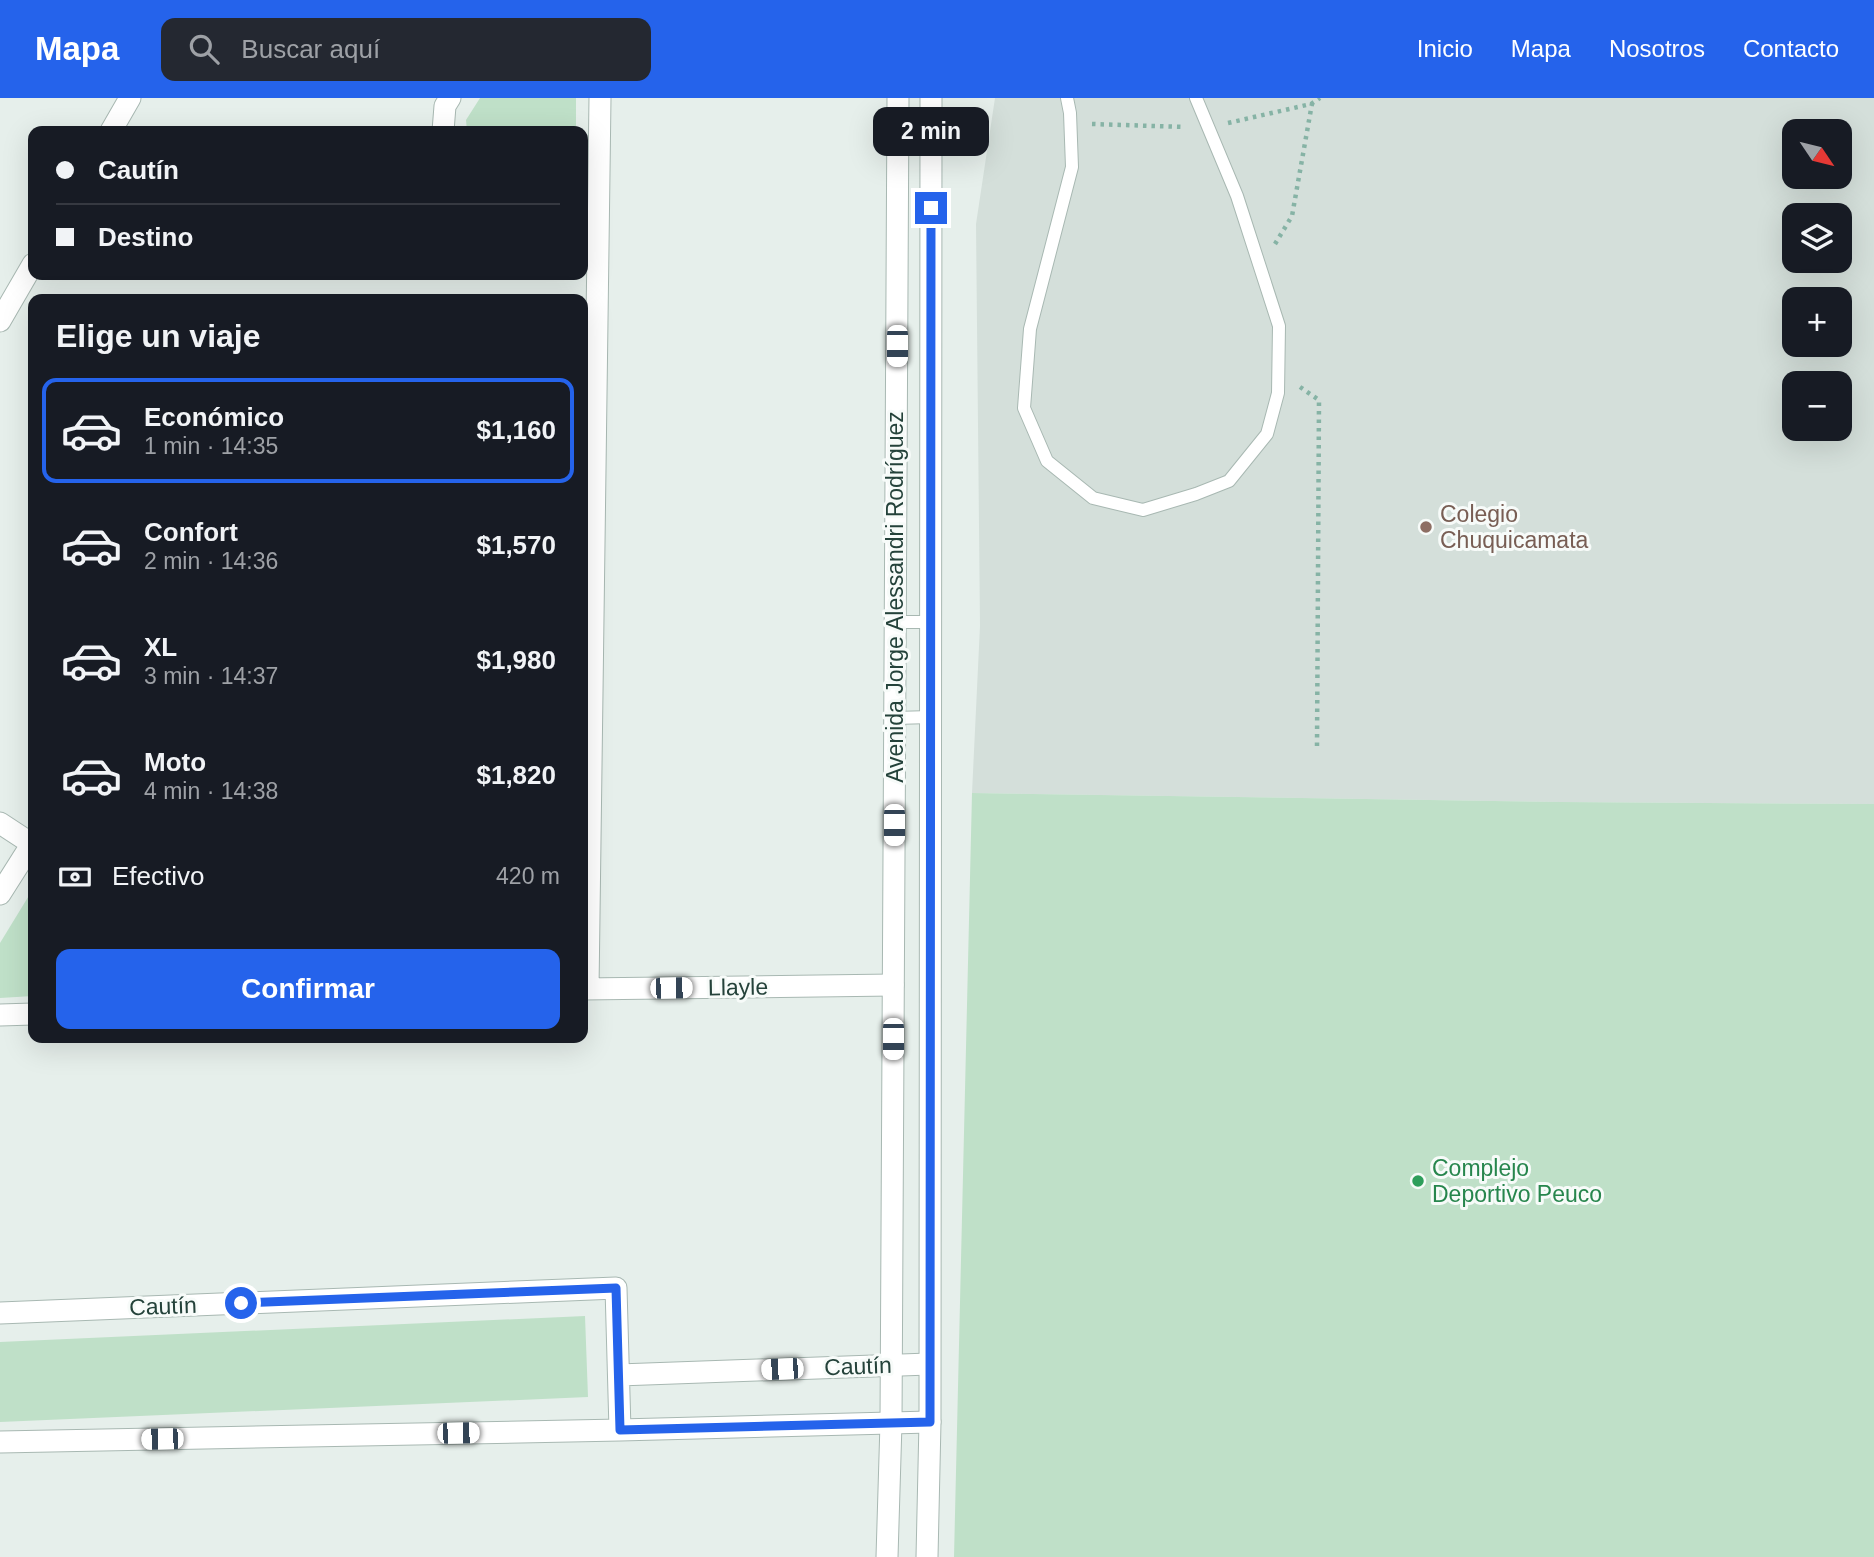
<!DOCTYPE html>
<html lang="es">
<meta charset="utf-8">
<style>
body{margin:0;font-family:Arial,sans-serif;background:#242831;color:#f1f3f6;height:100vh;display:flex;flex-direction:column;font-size:26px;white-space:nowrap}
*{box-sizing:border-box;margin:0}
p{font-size:23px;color:#9ea1a6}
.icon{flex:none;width:38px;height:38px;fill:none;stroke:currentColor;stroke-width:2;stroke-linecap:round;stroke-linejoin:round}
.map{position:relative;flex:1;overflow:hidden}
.sheet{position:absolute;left:28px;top:196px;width:560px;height:749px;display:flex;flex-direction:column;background:#171b24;border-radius:14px;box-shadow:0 7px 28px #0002}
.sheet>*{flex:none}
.guide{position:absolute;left:28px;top:28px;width:560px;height:154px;border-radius:14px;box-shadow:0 7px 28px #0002;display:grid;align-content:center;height:154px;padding:0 28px;background:#171b24}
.needle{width:46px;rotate:125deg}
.controls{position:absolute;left:1782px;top:21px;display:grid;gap:14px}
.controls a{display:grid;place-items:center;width:70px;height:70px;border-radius:14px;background:#171b24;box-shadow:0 7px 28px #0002;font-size:35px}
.end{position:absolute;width:32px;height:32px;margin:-16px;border:9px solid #2563eb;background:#fff;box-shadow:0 0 0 4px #fff}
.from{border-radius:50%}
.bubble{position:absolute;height:49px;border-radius:14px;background:#171b24;box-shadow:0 7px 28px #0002;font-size:23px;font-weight:800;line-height:49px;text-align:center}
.car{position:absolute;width:21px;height:42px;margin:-21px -10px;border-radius:9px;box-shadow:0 0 5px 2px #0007;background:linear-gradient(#fff 24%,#345 0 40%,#fff 0 76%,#345 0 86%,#fff 0)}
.guide b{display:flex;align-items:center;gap:24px;height:66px;font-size:26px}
.guide b+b{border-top:2px solid #363941}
.guide i{width:18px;height:18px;background:#f1f3f6}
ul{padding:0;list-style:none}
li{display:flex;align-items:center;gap:21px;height:105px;margin:0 14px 10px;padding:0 14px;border:4px solid transparent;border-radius:14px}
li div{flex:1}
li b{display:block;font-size:26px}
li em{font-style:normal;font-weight:800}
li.current{border-color:#2563eb}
li>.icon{width:63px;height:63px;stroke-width:1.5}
h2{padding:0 28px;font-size:32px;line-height:84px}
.pay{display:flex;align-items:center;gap:18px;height:77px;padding:0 28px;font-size:26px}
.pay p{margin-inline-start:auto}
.action{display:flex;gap:14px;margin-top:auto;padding:14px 28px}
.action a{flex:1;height:80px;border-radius:14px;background:#2563eb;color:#fff;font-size:28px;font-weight:800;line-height:80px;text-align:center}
header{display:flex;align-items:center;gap:42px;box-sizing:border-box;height:98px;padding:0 35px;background:#2563eb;color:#fff}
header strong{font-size:33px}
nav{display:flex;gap:38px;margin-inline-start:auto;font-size:24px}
.search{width:490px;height:63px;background:#242831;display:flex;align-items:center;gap:18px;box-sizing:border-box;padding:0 24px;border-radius:14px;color:#9ea1a6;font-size:26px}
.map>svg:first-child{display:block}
</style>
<header>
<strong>Mapa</strong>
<div class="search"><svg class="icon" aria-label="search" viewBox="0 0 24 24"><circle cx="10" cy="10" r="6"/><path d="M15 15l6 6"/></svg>Buscar aquí</div>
<nav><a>Inicio</a><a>Mapa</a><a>Nosotros</a><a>Contacto</a></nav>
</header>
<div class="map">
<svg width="1874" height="1459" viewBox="0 0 1874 1459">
<rect width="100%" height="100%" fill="#e6efeb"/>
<!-- built -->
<path fill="#d4dfda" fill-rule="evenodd" d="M995 0H1874V706L1561 704 972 695 980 528 976 126ZM1794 33H1839V79H1794ZM1794 117H1839V163H1794ZM1794 201H1839V247H1794ZM1794 285H1839V331H1794Z"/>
<!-- green -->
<path fill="#bfe0c8" d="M480 0H576V33H467L466 22Z
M972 695 1561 704 1874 706V1459H954Z
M33 791V898L0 900V845Z
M585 1218 588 1299 0 1324V1244Z"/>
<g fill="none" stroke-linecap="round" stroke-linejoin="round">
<defs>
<path id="service" d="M1067 0 1070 15 1072 69 1030 231 1024 310 1047 363 1093 400 1143 412 1196 396 1229 383 1267 336 1278 295 1279 228 1237 98 1196 0
M895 524H931
M895 620 931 619"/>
<path id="minor" d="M111 33 130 0
M443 33 445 8 450 0
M0 223 33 166
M0 725 32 746
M0 796 33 744
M583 891 893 887
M588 891 600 0
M0 917 33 916
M0 1215 616 1190 620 1332 0 1344
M619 1277 929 1266
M620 1332 930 1324"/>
<path id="tertiary" d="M887 1459 891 1325 898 0
M927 1459 930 1324 931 0"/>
</defs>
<!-- service casing -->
<use href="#service" stroke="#a8b8b2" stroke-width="14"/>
<!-- minor casing -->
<use href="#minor" stroke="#a8b8b2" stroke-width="23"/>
<!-- tertiary casing -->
<use href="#tertiary" stroke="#a8b8b2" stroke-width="23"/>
<!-- path -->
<path stroke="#86b3a5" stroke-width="4.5" stroke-dasharray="3.5 5" stroke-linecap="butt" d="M1228 25 1311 6 1320 0
M1092 26 1185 29
M1275 146 1292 118 1313 0
M1300 289 1319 302 1317 649"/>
<!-- service -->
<use href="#service" stroke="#fff" stroke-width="12"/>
<!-- minor -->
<use href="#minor" stroke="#fff" stroke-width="21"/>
<!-- tertiary -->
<use href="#tertiary" stroke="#fff" stroke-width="21"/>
</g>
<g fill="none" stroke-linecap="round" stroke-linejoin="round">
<!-- route -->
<path stroke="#2563eb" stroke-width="9" d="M241 1205 616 1190 620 1332 930 1324 931 110"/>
</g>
<!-- markers -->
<circle fill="#8d6e63" stroke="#f7fbf9" stroke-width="2.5" cx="1426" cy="429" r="7"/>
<circle fill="#2e9e5b" stroke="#f7fbf9" stroke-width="2.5" cx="1418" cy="1083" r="7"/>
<g text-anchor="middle" stroke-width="6" stroke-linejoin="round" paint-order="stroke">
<!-- education labels -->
<g font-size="23" fill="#785e54" stroke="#f7fbf9" text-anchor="start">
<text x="1440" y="424">Colegio<tspan x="1440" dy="26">Chuquicamata</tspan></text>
</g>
<!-- street labels -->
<g font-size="23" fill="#24423a" stroke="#f7fbf9">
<text transform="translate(895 499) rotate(-90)" y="8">Avenida Jorge Alessandri Rodríguez</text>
<text transform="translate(738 889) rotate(-1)" y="8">Llayle</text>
<text transform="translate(163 1208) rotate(-2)" y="8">Cautín</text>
<text transform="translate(858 1268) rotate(-2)" y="8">Cautín</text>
</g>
<!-- leisure labels -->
<g font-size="23" fill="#27864d" stroke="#f7fbf9" text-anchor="start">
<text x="1432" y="1078">Complejo<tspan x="1432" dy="26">Deportivo Peuco</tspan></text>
</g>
</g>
</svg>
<div class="controls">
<a><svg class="needle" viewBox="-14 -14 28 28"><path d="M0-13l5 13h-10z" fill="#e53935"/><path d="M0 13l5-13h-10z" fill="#9ea1a6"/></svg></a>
<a><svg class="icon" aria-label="layers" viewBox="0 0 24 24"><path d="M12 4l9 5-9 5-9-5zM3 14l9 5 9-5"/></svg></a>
<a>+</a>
<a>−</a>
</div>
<i class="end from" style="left:241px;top:1205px"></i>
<i class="end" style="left:931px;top:110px"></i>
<div class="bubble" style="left:873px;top:9px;width:116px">2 min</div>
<i class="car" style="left:897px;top:248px;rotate:180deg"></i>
<i class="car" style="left:894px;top:727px;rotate:180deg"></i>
<i class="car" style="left:671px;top:890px;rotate:89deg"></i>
<i class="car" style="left:893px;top:941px;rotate:180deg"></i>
<i class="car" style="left:782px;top:1271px;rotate:268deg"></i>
<i class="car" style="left:458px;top:1335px;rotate:89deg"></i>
<i class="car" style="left:162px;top:1341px;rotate:269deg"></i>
<div class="guide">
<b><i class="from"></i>Cautín</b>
<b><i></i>Destino</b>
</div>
<section class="sheet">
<h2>Elige un viaje</h2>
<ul>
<li class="current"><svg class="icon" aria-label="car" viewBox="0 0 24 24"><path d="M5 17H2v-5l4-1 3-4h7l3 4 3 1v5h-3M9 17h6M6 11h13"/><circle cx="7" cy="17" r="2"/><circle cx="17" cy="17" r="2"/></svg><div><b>Económico</b><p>1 min · 14:35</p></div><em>$1,160</em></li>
<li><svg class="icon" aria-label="car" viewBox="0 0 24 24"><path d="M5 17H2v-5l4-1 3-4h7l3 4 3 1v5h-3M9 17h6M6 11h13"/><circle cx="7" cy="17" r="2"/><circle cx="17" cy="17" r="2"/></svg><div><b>Confort</b><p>2 min · 14:36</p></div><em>$1,570</em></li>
<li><svg class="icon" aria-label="car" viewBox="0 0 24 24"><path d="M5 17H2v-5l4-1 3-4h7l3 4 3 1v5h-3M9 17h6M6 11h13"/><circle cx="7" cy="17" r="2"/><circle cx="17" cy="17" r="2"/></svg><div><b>XL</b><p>3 min · 14:37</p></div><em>$1,980</em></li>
<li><svg class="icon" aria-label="car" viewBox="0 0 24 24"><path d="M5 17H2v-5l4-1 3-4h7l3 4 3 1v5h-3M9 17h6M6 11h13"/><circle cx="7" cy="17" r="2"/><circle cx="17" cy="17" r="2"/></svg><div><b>Moto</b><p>4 min · 14:38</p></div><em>$1,820</em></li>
</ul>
<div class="pay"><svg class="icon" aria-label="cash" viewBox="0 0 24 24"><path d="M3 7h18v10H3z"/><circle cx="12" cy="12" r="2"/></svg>Efectivo<p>420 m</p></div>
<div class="action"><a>Confirmar</a></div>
</section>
</div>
